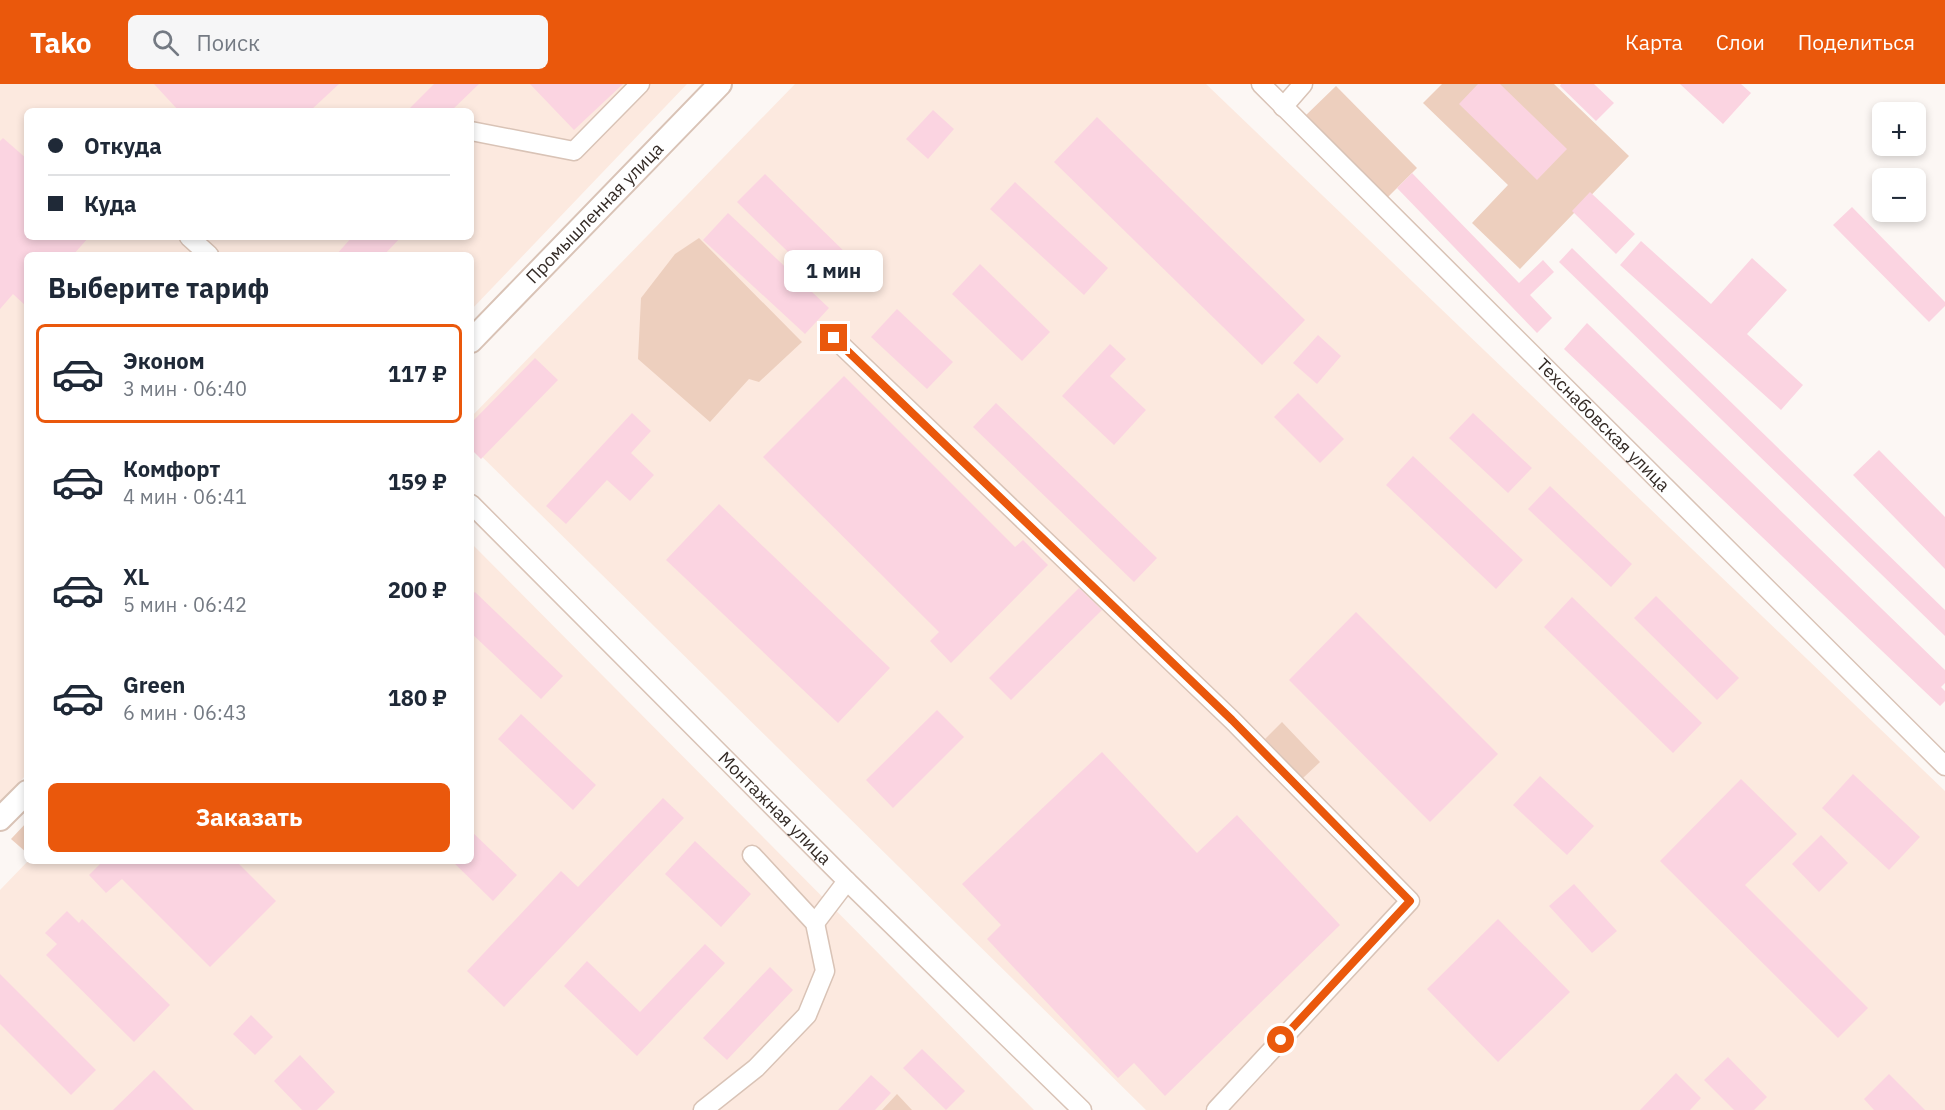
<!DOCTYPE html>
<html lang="ru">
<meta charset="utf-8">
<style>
body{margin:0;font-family:"IBM Plex Sans",sans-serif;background:#f6f6f7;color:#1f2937;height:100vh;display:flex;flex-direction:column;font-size:22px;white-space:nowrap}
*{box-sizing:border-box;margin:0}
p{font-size:20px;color:#747a83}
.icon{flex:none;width:33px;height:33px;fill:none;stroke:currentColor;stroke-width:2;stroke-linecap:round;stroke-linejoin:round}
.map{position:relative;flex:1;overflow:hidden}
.panel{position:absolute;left:24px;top:168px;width:450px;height:612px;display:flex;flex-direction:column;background:#fff;border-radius:9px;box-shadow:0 3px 9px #0003}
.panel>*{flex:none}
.top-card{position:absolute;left:24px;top:24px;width:450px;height:132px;border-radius:9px;box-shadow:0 3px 9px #0003;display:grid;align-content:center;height:132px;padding:0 24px;background:#fff}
.fabs{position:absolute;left:1872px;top:18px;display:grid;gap:12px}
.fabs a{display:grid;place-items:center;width:54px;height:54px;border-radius:9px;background:#fff;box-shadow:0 3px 9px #0003;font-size:30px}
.end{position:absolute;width:27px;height:27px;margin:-14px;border:8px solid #ea580c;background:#fff;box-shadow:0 0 0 3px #fff}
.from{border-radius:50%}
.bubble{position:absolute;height:42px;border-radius:9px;background:#fff;box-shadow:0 3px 9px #0003;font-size:20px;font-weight:700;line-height:42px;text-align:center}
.top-card b{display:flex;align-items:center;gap:21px;height:57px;font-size:22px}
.top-card b+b{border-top:2px solid #e0e1e3}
.top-card i{width:15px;height:15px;background:#1f2937}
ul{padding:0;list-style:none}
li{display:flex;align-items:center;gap:18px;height:99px;margin:0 12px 9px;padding:0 12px;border:3px solid transparent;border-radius:9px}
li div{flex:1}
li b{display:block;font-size:22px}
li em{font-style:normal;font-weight:700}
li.active{border-color:#ea580c}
li>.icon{width:54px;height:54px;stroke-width:1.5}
h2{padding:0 24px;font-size:27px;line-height:72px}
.primary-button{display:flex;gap:12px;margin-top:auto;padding:12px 24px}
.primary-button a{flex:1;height:69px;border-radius:9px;background:#ea580c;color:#fff;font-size:24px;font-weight:700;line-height:69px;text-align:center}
header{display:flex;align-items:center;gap:36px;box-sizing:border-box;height:84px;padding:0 30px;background:#ea580c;color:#fff}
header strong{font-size:28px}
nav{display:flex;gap:33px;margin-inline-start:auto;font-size:21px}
.search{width:420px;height:54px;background:#f6f6f7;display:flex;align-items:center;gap:15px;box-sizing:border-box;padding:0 21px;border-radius:9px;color:#747a83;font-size:22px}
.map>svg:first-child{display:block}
</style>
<header>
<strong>Tako</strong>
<div class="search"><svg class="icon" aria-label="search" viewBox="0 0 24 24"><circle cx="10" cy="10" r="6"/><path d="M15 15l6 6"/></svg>Поиск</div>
<nav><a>Карта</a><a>Слои</a><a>Поделиться</a></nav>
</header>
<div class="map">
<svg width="1945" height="1026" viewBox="0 0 1945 1026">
<rect width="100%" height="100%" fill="#fcf7f4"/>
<!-- built -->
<path fill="#fce9df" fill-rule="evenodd" d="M0 0H687L471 226V171H27V690L0 719ZM27 27H471V153H27Z
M795 0H1206L1945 707V1026H1146L471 362V333Z
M471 459 1034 1026H0V806L28 777H471Z"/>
<!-- green -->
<path fill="#edcfbe" d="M1442 0H1554L1629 72 1520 185 1472 139 1508 101 1423 19Z
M1336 2 1417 84 1385 116 1304 33Z
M699 154 802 258 759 298 749 295 710 338 638 275 641 214 675 170Z
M1282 638 1320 678 1303 694 1265 655Z
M27 738V769L11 755Z
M897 1010 912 1026H882Z"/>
<!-- building -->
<path fill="#fbd4e1" d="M154 0H339L310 27H179Z
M434 0H479L451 27H413L410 24Z
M530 0H623L574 46Z
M1478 0H1500L1567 65 1537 96 1459 20Z
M1561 0H1594L1614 19 1596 37 1560 2Z
M1680 0H1741L1751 9 1723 40Z
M933 26 954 45 928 75 906 55Z
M1097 33 1305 236 1262 281 1054 78Z
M3 54 27 75V153H89L73 171H27V223L13 210 0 225V57Z
M1412 89 1519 199 1543 176 1554 188 1530 211 1552 234 1537 249 1397 104Z
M765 90 853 176 825 204 737 118Z
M1015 98 1108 184 1084 211 990 125Z
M1590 108 1635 150 1616 170 1572 127Z
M1852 123 1945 218V222L1929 238 1833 141Z
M728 129 829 224 805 250 703 156Z
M352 153H401L384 171H336Z
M1641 157 1711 220 1752 174 1787 206 1747 250 1803 301 1781 326 1620 181Z
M1572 164 1945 526V552L1559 178Z
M980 180 1050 248 1022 277 952 210Z
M897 225 953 278 927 305 871 253Z
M1587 239 1945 586V599L1941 603 1945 607V617L1940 622 1564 265Z
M1318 251 1341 272 1317 300 1293 279Z
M1110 260 1126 275 1110 292 1146 326 1114 361 1062 312Z
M535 274 558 296 481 375 471 365V339Z
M844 292 1015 463 1023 456 1048 481 951 579 930 557 939 548 763 373Z
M1298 309 1344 355 1320 379 1274 333Z
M996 319 1157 474 1134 498 973 343Z
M632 329 651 347 631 369 654 391 630 417 607 396 566 440 546 422Z
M1473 329 1532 384 1508 409 1449 354Z
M1879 366 1945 433V485L1853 391Z
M1413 372 1523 476 1496 505 1386 401Z
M1550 402 1632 480 1611 503 1528 425Z
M719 420 890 584 838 639 666 476Z
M1079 504 1102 526 1011 616 989 594Z
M475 508 563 592 541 615 471 549V511Z
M1656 512 1739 594 1717 616 1634 534Z
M1572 513 1702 639 1673 669 1544 543Z
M1356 528 1498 670 1430 738 1289 596Z
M937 626 964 653 893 724 866 696Z
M521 630 596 701 573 726 498 655Z
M1102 668 1197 769 1237 731 1340 841 1165 1012 1134 979 1118 994 987 855 1001 841 962 800Z
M1853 690 1920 753 1889 786 1822 724Z
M1540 692 1594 742 1567 771 1513 721Z
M1741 695 1797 750 1745 801 1868 924 1838 954 1660 777Z
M663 714 684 734 504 923 467 887 561 787 578 803Z
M471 747 517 791 493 817 452 777H471Z
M1821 751 1848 779 1819 808 1792 780Z
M695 757 751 810 721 843 665 790Z
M103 777H236L276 817 210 883 122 795 106 809 89 791Z
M1574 800 1617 847 1592 869 1549 822Z
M67 827 79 839 82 835 170 921 134 958 46 871 57 860 45 849Z
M1498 835 1570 908 1498 978 1427 905Z
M705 860 725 879 637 972 564 902 587 877 640 928Z
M770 883 793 906 727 976 703 954Z
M0 890 96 986 71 1011 0 940Z
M251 931 273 953 255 971 233 950Z
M922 965 965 1007 946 1026 903 984Z
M300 971 335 1008 317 1026H302L274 997Z
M1728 973 1767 1013 1754 1026H1734L1704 996Z
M154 986 194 1026H113Z
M1676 989 1701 1014 1690 1026H1640Z
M1889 990 1925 1026H1874L1864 1015Z
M871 991 891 1009 875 1026H838Z"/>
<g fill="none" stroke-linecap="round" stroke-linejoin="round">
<defs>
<g id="minor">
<path id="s1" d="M1261 0 1945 682"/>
<path d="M1283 23 1303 0"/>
<path d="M471 47 574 67 640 0"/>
<path d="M189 153 209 171"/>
<path d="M834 254 1232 636 1410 817 1216 1026"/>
<path id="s2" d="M471 420 847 797 1082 1026"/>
<path d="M815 839 847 797"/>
<path d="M703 1026 756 984 807 931 825 887 815 839 752 771"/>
</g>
<g id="major">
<path id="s3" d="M471 257 720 0"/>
<path d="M0 735 27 708"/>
</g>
</defs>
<!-- minor casing -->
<use href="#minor" stroke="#d9c3b6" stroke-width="21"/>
<!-- major casing -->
<use href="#major" stroke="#d9c3b6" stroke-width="26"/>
<!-- minor -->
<use href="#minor" stroke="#fff" stroke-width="18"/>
<!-- major -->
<use href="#major" stroke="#fff" stroke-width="22"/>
</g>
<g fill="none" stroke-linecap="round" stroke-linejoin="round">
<!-- route -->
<path stroke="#ea580c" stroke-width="8" d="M834 254 1232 636 1410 817 1281 956"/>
</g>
<g text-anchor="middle" stroke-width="5" stroke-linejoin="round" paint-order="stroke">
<!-- street labels -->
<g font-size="18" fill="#342b26" stroke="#fff">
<text dy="6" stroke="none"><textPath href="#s3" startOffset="178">Промышленная улица</textPath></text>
<text dy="6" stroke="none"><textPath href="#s1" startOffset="483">Техснабовская улица</textPath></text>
<text dy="6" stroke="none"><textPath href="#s2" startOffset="430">Монтажная улица</textPath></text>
</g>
</g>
</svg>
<div class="fabs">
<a>+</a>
<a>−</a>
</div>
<i class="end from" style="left:1281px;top:956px"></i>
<i class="end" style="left:834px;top:254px"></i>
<div class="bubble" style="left:784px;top:166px;width:99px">1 мин</div>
<div class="top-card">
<b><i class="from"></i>Откуда</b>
<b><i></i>Куда</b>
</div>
<section class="panel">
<h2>Выберите тариф</h2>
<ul>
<li class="active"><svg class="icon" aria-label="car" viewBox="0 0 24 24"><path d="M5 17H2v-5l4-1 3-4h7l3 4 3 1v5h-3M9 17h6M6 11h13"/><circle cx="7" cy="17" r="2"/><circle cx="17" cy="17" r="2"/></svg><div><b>Эконом</b><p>3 мин · 06:40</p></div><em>117 ₽</em></li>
<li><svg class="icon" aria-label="car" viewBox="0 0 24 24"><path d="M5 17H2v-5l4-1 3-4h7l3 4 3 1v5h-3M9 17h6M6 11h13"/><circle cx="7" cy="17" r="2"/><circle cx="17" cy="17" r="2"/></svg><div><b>Комфорт</b><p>4 мин · 06:41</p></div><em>159 ₽</em></li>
<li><svg class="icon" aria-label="car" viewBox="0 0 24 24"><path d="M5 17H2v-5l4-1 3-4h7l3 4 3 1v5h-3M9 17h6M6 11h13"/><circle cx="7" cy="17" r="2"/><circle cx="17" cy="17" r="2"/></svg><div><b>XL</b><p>5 мин · 06:42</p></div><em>200 ₽</em></li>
<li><svg class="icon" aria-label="car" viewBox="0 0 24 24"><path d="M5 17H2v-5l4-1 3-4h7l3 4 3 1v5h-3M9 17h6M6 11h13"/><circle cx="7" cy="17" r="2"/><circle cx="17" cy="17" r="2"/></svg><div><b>Green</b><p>6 мин · 06:43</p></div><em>180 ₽</em></li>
</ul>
<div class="primary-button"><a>Заказать</a></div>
</section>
</div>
